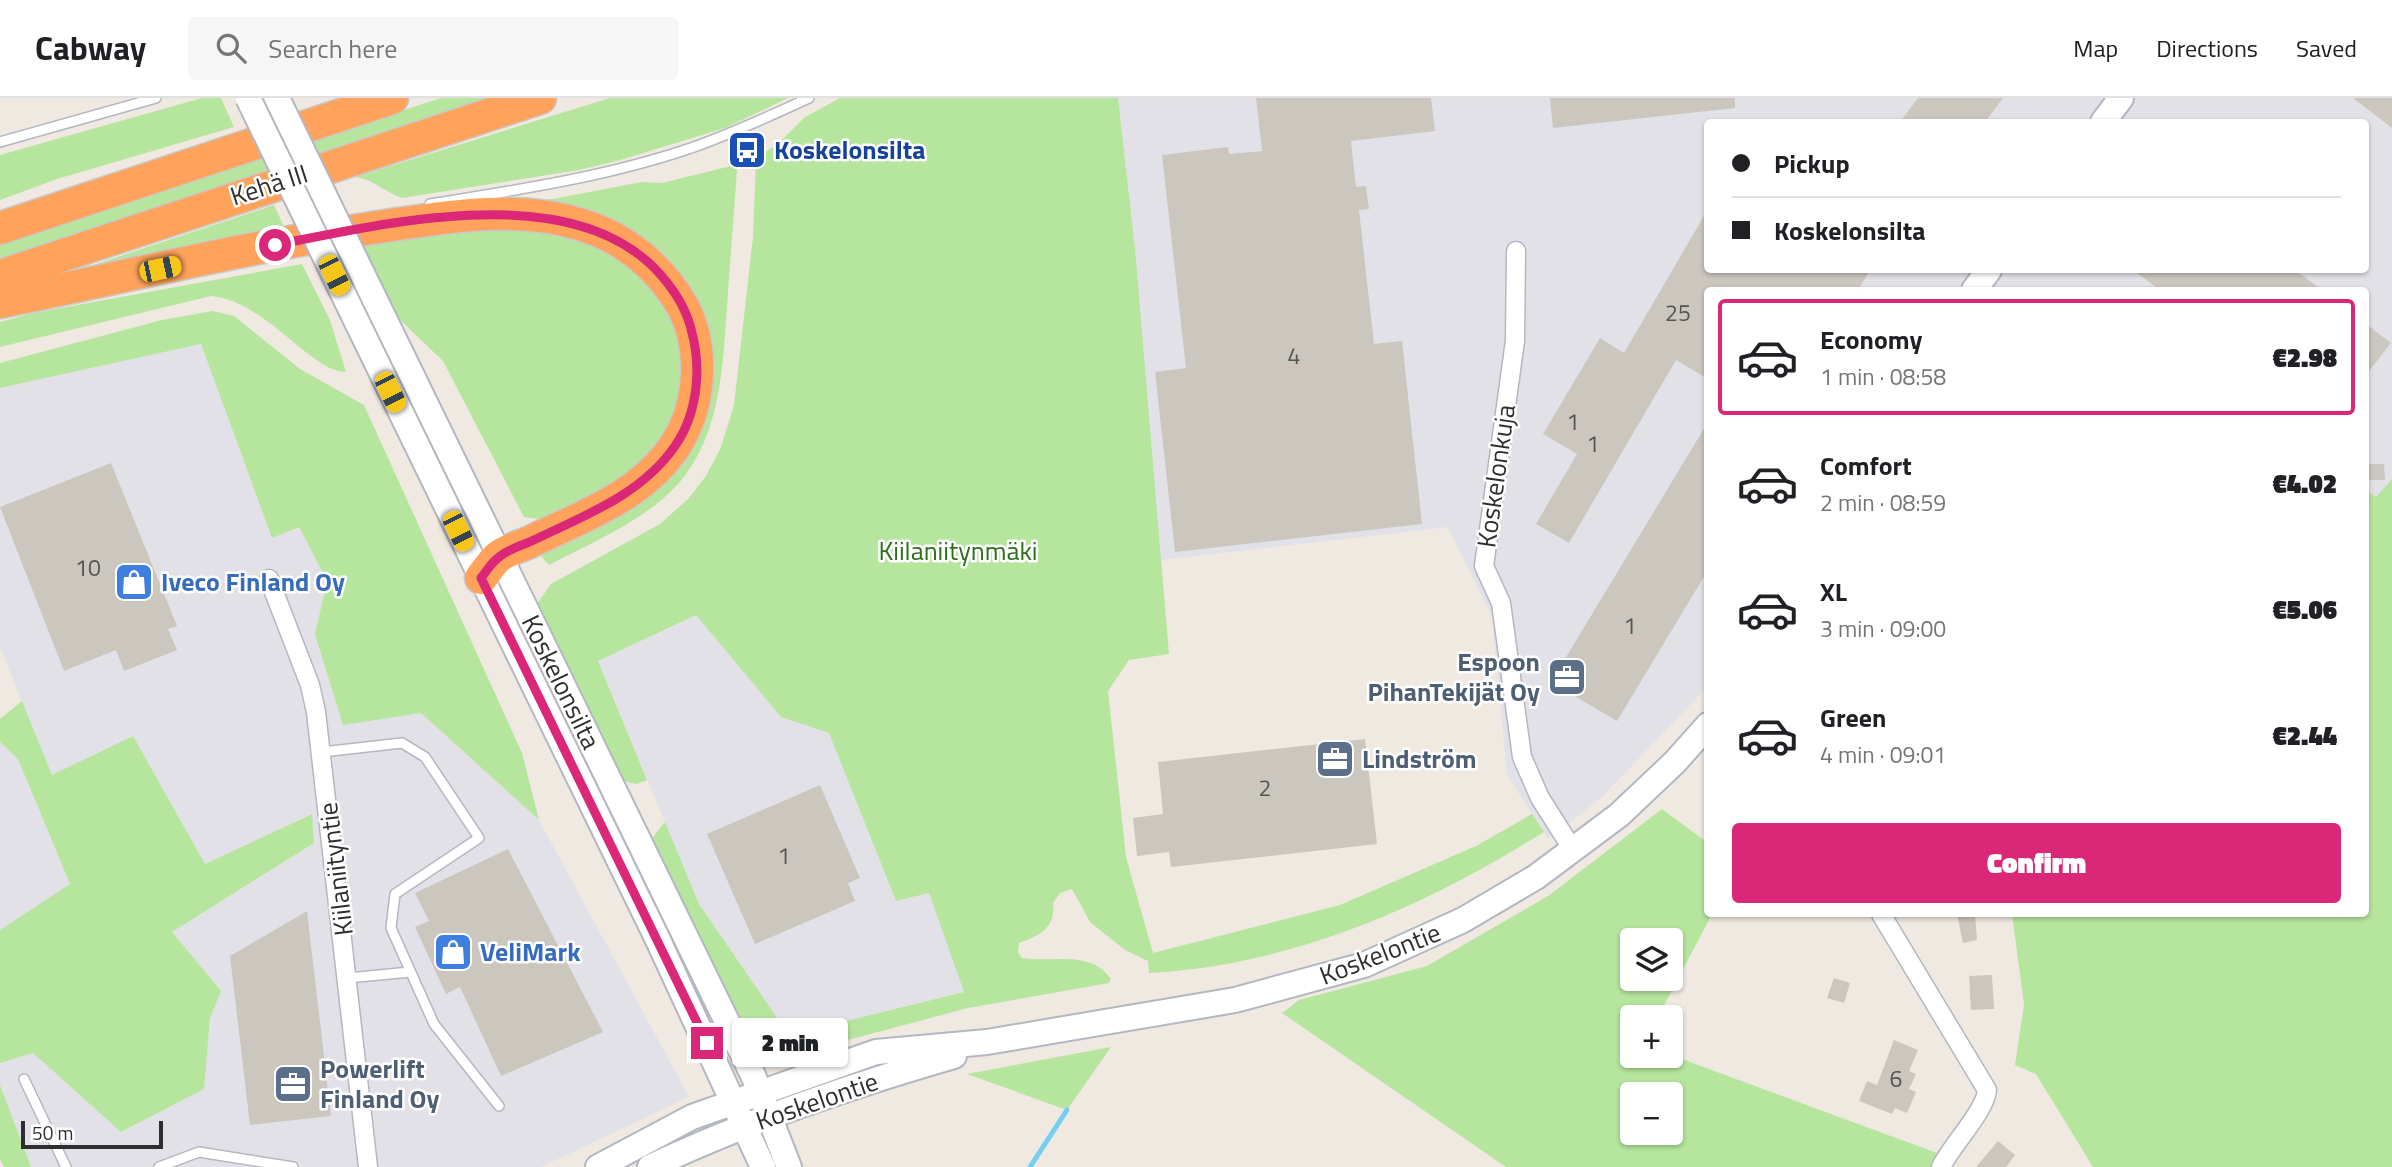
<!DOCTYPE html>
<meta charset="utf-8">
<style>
body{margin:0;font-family:"Titillium Web",sans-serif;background:#f6f6f6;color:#202124;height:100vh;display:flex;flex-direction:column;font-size:26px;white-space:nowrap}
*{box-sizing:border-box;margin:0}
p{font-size:23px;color:#757577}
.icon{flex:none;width:38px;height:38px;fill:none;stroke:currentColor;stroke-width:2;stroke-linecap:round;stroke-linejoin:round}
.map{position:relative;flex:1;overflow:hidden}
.sheet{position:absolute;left:1704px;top:189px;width:665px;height:630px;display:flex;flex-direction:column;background:#fff;border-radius:7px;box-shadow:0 2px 5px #0004}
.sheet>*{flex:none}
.top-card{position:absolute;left:1704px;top:21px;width:665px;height:154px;border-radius:7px;box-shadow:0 2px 5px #0004;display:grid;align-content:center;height:154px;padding:0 28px;background:#fff}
.controls{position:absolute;left:1620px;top:830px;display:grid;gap:14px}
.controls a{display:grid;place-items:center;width:63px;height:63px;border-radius:7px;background:#fff;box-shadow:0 2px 5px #0004;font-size:35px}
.scale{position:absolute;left:21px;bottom:18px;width:142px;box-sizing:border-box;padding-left:7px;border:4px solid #2e2e2e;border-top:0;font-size:19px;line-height:24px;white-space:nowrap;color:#2e2e2e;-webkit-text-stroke:5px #fff;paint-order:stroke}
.end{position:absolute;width:32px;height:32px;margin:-16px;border:9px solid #db2777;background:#fff;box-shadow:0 0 0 4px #fff}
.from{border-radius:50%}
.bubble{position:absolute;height:49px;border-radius:7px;background:#fff;box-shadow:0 2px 5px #0004;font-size:23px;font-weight:800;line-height:49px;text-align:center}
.car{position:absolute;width:21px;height:42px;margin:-21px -10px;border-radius:9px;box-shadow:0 0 5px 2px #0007;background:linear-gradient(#f5c518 24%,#345 0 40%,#f5c518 0 76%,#345 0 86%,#f5c518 0)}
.top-card b{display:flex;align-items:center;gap:24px;height:66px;font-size:26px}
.top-card b+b{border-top:2px solid #e0e0e0}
.top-card i{width:18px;height:18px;background:#202124}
ul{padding:12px 0 0;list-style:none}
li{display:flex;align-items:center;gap:21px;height:116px;margin:0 14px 10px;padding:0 14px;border:4px solid transparent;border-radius:7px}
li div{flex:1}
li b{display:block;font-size:26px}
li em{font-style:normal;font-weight:800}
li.selected{border-color:#db2777}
li>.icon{width:63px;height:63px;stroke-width:1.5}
.cta{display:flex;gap:14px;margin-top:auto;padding:14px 28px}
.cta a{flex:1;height:80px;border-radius:7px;background:#db2777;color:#fff;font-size:28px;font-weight:800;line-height:80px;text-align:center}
header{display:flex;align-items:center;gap:42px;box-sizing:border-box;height:98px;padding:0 35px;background:#fff;border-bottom:2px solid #e0e0e0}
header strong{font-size:33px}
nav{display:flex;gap:38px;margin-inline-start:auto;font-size:24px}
.search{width:490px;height:63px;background:#f6f6f6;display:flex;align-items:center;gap:18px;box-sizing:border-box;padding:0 24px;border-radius:7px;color:#757577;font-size:26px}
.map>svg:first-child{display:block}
</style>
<header>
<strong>Cabway</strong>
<div class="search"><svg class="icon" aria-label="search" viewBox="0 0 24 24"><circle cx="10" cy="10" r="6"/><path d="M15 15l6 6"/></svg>Search here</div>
<nav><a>Map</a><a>Directions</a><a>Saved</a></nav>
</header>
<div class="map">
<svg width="2392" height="1069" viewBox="0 0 2392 1069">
<rect width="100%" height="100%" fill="#efe9e1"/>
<!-- industrial -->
<path fill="#e3e1e8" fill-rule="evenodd" d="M1118 0H2392V381L2376 399 2366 392V192H1708V588L1601 700 1548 741 1507 677 1492 519 1448 429 1161 462 1135 150ZM1708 24H2366V172H1708Z
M201 246 272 440 298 428 327 483 315 536 421 615 539 722 689 999 541 1069H31L0 987V965L33 955 121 1034 204 991 210 919 221 893 172 834 314 745 311 716 205 766 133 638 52 678 0 549V290Z
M696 517 781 619 829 635 896 803 929 795 964 894 789 937 699 806 598 563Z
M0 644 18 661 70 786 0 832Z"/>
<!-- green -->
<path fill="#b6e59e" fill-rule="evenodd" d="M202 0H221L234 29 57 81 0 102V57Z
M441 0H493L0 160V144Z
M610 0H788L725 30 617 63 579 72 402 100C384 94 376 82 355 79Z
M840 0H1118L1135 150 1169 556 1129 562 1108 593 1126 759 1153 855 1340 807 1476 748 1532 716 1544 734C1423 810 1293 867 1149 875L1148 863 1125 852 1090 824 1072 791 1060 795 1053 805C1056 829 1040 838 1019 845L1018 854 1022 860C1052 865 1091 851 1111 881L1109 885 968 910 769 963 760 961 752 951 653 751V739L665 724 699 806 789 937 964 894 929 795 896 803 829 635 781 619 696 517 598 563 647 682 636 686 619 682 535 509 551 486 660 426 688 401 706 378 721 349 734 307 753 139 756 60 779 45 805 19Z
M731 68 737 72C734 112 731 153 728 194 723 258 724 333 679 385 645 423 592 444 549 467L541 458 626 411 665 380 696 209 537 104 642 84 662 85Z
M274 107 284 129 33 187Z
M496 130C586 135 679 165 682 270 683 294 675 332 658 350 626 384 580 401 539 421L524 419 443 263 397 219 363 146Z
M302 166 330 222 346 274C312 275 266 203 211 198L0 249V224L33 215Z
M213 213 234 218 300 271 364 307 522 655 539 722 421 615 343 627 315 536 327 483 299 429 272 440 201 246 0 290V265L162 222Z
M2392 381V1069H2093L2036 976 2015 967 2024 907 2012 816H2366V392L2376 399Z
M22 603 52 677 133 638 205 766 312 716 314 745 172 834 221 893 210 920 204 991 121 1034 33 955 0 965V832L70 786 18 661 0 644V621Z
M1662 711 1708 745V816H1712L1658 919H1633V957H1671L1937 1055 1931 1069H1506L1282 915 1299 902 1427 868 1548 798ZM1633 842H1671V880H1633ZM1633 996H1671V1034H1633Z
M1111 949 1067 1012 967 976Z
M0 987 31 1069H4L0 1061Z"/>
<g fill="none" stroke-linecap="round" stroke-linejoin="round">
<!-- stream -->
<path stroke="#75cff0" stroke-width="5" d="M1030 1069 1067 1012"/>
</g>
<!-- building -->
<path fill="#cbc7bf" d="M1256 0H1431L1435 33 1351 43 1356 89 1366 88 1369 111 1359 112 1374 246 1402 243 1422 426 1175 454 1155 274 1186 270 1162 57 1228 49 1229 56 1262 53Z
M1550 0H1735V10L1553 30Z
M1918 0H2003L1985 24H1900Z
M2353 0H2392V30Z
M1708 111V172H1870L1858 192H1708V281L1676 262 1569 445 1536 426 1577 356 1543 336 1600 240 1624 255Z
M2133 172H2295L2322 192H2160Z
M2366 226 2391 245 2366 277Z
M1708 324V472L1617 623 1551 584Z
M111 365 177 528 168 531 177 552 124 573 116 552 64 573 0 409Z
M2366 366H2384L2385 382H2366Z
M1365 641 1377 746 1171 769 1169 754 1137 758 1133 720 1163 716 1158 664Z
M820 687 860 780 848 785 855 803 755 846 707 736Z
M508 751 603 934 501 978 460 889 446 896 415 829 429 823 415 795Z
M307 813 331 1018 250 1027 230 858Z
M1957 816H1975L1977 842 1963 845Z
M1992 877 1994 911 1971 912 1969 878Z
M1834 880 1850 885 1844 905 1827 900Z
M1894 942 1918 952 1909 973 1916 976 1909 991 1916 994 1907 1015 1895 1010 1892 1016 1859 1003 1867 983 1877 987Z
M1998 1043 2015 1057 2006 1069H1976Z"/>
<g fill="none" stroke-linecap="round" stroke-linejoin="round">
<defs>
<path id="lane" d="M0 44 156 0
M430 106C517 92 606 79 691 50 731 36 770 18 809 0
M322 654 402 645 425 659 479 740 395 796 391 830 434 926 499 1008
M348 880 410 874
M24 981 66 1069
M159 1069 199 1054 293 1069"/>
<path id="street" d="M1516 153 1515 243 1484 468 1501 505 1522 659 1540 700 1573 752
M269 481 310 587 316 614 368 1069
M1881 816 1987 992C1986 1012 1951 1048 1941 1069"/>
<path id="secondary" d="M2103 24 2121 0
M358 167 753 977 789 1069
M334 177 657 840 763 1069
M1974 192 1989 172
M598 1069 692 1019 876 954 987 944 1235 902 1364 867 1463 822 1536 779 1619 717 1675 664 1708 627
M650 1069C747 1023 850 988 954 958"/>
<path id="highway" d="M0 130 392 0
M0 178 540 0
M0 204C124 179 247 149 372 130 439 120 515 105 582 127 625 140 661 170 683 209 704 249 701 304 678 343 647 395 586 417 534 442 523 448 508 451 498 459 492 464 486 474 481 480"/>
</defs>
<!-- lane casing -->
<use href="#lane" stroke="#b4b7c1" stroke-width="12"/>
<!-- street casing -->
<use href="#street" stroke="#b4b7c1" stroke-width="21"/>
<!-- secondary casing -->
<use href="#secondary" stroke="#b4b7c1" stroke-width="28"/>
<!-- highway casing -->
<use href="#highway" stroke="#c9c9c9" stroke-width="35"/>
<!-- lane -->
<use href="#lane" stroke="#fff" stroke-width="9"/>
<!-- street -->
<use href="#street" stroke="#fff" stroke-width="18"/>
<!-- secondary -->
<use href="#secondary" stroke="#fff" stroke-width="24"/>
<!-- highway -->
<use href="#highway" stroke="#ffa35c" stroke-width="32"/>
<defs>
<path id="secondary-bridge" d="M248 0 334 177
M277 0 358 167"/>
</defs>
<!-- secondary-bridge casing -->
<use href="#secondary-bridge" stroke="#b4b7c1" stroke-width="28" stroke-linecap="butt"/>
<!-- secondary-bridge -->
<use href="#secondary-bridge" stroke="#fff" stroke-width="24"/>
</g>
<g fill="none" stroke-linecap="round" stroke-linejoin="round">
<!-- route -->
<path stroke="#db2777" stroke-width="9" d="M275 147C387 125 574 79 660 176 674 192 686 210 691 231 702 269 698 315 675 348 642 396 586 417 536 441 524 447 507 451 498 460 491 465 486 474 481 480L707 945"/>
</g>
<!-- icons -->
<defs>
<symbol id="bus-square" viewBox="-11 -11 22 22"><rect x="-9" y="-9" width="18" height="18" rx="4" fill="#1a4fb4" stroke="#fff"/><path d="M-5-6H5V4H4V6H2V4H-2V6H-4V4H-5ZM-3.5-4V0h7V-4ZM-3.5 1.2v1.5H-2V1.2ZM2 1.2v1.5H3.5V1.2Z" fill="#fff"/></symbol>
<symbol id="shop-square" viewBox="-11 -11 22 22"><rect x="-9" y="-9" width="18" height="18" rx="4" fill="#3f7fe0" stroke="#fff"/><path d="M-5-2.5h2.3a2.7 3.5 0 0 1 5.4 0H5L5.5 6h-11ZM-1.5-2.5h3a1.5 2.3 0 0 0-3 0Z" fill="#fff"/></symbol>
<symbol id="office-square" viewBox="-11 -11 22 22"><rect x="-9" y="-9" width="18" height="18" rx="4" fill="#5c6f8a" stroke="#fff"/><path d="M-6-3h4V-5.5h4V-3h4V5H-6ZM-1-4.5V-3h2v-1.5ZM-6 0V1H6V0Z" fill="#fff"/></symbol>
</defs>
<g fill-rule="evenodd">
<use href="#bus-square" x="725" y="30" width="44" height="44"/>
<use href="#shop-square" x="112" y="462" width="44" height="44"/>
<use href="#office-square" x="1545" y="557" width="44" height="44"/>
<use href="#office-square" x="1313" y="639" width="44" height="44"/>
<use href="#shop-square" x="431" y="832" width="44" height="44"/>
<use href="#office-square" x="271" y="964" width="44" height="44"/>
</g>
<g text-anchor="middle" stroke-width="5" stroke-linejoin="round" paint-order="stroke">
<!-- number labels -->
<g font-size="23" fill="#555452">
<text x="1678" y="223">25</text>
<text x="1294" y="266">4</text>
<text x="1573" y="332">1</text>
<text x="1593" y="354">1</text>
<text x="88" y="478">10</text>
<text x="1630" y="536">1</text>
<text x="1265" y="698">2</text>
<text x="784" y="766">1</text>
<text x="1896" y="989">6</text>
</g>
<!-- transit labels -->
<g font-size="26" font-weight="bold" fill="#164399" stroke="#fff" text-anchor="start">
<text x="774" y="61">Koskelonsilta</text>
</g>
<!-- street labels -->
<g font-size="26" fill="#2e2e2e" stroke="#fff">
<text transform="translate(269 87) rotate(-18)" y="9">Kehä III</text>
<text transform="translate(1496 378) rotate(-82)" y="9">Koskelonkuja</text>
<text transform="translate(561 584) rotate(64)" y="9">Koskelonsilta</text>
<text transform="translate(336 771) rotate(-97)" y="9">Kiilaniityntie</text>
<text transform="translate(1380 856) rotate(-21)" y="9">Koskelontie</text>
<text transform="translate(817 1003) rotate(-19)" y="9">Koskelontie</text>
</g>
<!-- park labels -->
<g font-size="26" fill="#2c6e1b" stroke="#fff">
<text x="958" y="462">Kiilaniitynmäki</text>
</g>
<!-- shop labels -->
<g font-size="26" font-weight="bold" fill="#366cbe" stroke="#fff" text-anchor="start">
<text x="161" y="493">Iveco Finland Oy</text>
<text x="480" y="863">VeliMark</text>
</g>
<!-- service labels -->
<g font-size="26" font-weight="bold" fill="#4e5e75" stroke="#fff" text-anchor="start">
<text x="1540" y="573" text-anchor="end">Espoon<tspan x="1540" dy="30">PihanTekijät Oy</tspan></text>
<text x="1362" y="670">Lindström</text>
<text x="320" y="980">Powerlift<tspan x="320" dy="30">Finland Oy</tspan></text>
</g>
</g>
</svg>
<div class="controls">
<a><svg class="icon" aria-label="layers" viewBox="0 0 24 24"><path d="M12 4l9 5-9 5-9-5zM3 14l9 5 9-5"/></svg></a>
<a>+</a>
<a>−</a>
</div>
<div class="scale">50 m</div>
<i class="end from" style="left:275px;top:147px"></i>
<i class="end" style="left:707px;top:945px"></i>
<div class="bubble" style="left:732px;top:920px;width:116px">2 min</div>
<i class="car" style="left:160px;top:171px;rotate:78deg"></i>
<i class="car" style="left:334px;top:177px;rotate:154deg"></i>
<i class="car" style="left:390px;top:294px;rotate:154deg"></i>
<i class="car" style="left:458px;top:433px;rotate:154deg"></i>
<div class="top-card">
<b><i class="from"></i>Pickup</b>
<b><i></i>Koskelonsilta</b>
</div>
<section class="sheet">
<ul>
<li class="selected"><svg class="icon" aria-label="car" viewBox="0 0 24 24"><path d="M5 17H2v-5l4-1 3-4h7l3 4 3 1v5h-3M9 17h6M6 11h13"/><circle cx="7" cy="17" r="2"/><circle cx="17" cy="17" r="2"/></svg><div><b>Economy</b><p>1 min · 08:58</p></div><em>€2.98</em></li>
<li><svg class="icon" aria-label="car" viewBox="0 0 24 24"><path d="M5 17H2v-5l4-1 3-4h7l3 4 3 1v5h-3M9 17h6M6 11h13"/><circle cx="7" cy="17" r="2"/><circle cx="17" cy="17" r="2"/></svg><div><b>Comfort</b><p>2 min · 08:59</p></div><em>€4.02</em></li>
<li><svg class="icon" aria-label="car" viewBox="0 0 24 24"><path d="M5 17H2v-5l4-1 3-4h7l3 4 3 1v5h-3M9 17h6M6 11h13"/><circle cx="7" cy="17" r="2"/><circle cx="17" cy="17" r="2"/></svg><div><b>XL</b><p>3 min · 09:00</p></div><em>€5.06</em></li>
<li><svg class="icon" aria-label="car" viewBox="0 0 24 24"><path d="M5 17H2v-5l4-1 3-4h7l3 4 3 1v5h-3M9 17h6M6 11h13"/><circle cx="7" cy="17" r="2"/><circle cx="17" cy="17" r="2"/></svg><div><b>Green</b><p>4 min · 09:01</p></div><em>€2.44</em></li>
</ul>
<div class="cta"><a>Confirm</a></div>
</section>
</div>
